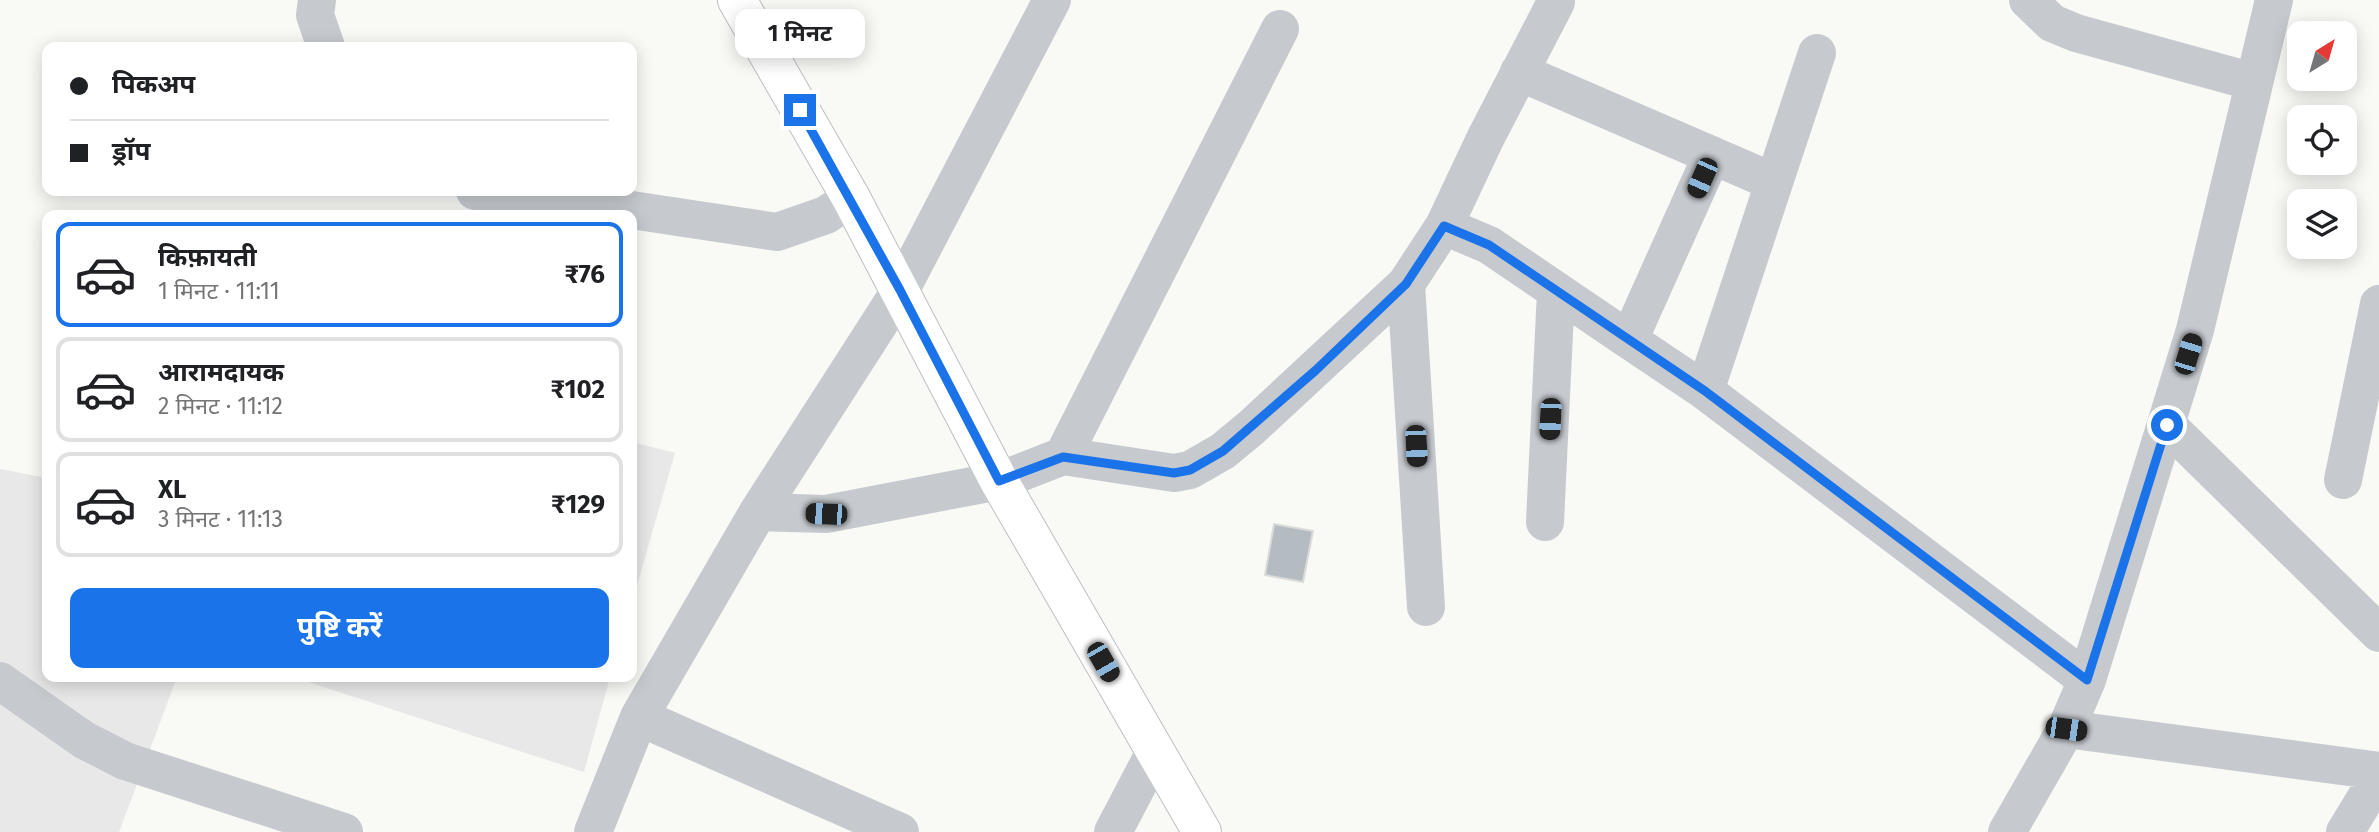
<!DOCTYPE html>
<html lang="hi">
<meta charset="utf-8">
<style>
body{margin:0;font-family:"Fira Sans","Noto Sans Devanagari",sans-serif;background:#f2f2f2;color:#202124;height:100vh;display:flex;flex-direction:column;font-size:26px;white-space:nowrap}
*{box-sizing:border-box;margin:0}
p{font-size:23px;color:#757577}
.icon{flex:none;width:38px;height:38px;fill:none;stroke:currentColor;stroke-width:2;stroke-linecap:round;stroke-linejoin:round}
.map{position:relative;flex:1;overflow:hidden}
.sheet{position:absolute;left:42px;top:210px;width:595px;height:472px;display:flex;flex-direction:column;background:#fff;border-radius:14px;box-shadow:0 4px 18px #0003}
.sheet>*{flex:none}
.guide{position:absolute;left:42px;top:42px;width:595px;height:154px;border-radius:14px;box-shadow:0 4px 18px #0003;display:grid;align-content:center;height:154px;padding:0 28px;background:#fff}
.needle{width:46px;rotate:37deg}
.fabs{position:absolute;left:2287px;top:21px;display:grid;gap:14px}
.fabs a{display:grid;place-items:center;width:70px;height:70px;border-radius:14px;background:#fff;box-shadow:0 4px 18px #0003;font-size:35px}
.end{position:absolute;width:32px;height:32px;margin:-16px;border:9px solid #1a73e8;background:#fff;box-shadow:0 0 0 4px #fff}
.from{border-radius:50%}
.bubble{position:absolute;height:49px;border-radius:14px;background:#fff;box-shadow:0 4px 18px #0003;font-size:23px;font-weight:700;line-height:49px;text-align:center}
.car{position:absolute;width:21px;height:42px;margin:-21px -10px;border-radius:9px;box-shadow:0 0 5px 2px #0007;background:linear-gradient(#222 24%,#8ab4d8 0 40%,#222 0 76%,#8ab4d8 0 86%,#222 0)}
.guide b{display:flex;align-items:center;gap:24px;height:66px;font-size:26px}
.guide b+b{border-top:2px solid #e0e0e0}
.guide i{width:18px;height:18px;background:#202124}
ul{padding:12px 0 0;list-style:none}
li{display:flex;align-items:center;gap:21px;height:105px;margin:0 14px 10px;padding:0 14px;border:4px solid #e0e0e0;border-radius:14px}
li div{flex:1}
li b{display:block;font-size:26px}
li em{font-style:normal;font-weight:700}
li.selected{border-color:#1a73e8}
li>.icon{width:63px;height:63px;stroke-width:1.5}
.primary-button{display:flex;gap:14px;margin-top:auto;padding:14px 28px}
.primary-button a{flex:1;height:80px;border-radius:14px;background:#1a73e8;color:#fff;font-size:28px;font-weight:700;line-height:80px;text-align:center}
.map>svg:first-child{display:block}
</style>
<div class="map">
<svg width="2379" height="832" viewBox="0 0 2379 832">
<rect width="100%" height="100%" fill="#f9f9f6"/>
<!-- built -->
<path fill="#e7e8e7" d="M632 442 675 453 632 603Z
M0 469 47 478V677H177L119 832H0Z
M293 677H610L584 772Z"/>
<!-- building -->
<path fill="#b4bbc1" stroke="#dbdbd9" stroke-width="2" d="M1274 524 1313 531 1303 582 1265 575Z"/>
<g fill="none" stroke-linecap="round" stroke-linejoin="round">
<defs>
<path id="major" d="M737 0 851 198 999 481 1202 832"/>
</defs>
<!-- major casing -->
<use href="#major" stroke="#bcc0c4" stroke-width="40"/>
<!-- minor -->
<path stroke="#c6cacf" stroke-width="38" d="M317 0 315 15 326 47
M2028 0 2052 23 2076 33 2254 82
M1519 72 1774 182
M475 191 532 195 777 232 826 215 851 198
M1444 226 1489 245 1629 340 1712 155
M1406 284 1426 607
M1629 340 1705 391 2087 680
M1705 391 1817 53
M2167 425 2379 633
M1063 456 1280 29
M2343 480 2379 304
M758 512 826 514 999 481 1063 456 1174 473 1190 470 1223 451 1252 427 1406 284 1444 226 1485 139 1556 2
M1545 522 1556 291
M0 681 84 740 125 761 344 832
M639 717 900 832
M2066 729 2379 771
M593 832 639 717 758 512 900 291 1052 0
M1113 832 1155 752
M2007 832 2066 729 2087 680 2195 330 2274 0
M2345 832 2379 776"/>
<!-- major -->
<use href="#major" stroke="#fff" stroke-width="38"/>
</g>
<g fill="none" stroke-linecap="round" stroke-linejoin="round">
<!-- route -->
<path stroke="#1a73e8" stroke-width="9" d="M800 110 900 290 999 481 1063 457 1174 473 1190 470 1223 451 1316 370 1406 284 1444 226 1489 245 1705 391 2087 680 2167 425"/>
</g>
</svg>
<div class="fabs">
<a><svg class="needle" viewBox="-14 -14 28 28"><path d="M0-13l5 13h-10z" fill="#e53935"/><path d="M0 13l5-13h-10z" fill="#757577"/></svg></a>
<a><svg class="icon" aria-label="locate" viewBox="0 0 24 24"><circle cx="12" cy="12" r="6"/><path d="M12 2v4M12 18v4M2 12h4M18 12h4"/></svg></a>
<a><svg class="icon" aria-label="layers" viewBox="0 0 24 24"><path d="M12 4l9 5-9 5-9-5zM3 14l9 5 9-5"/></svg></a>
</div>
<i class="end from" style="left:2167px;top:425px"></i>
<i class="end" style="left:800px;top:110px"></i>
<div class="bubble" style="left:735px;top:9px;width:130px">1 मिनट</div>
<i class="car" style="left:1702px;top:178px;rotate:204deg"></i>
<i class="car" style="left:2188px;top:354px;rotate:17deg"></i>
<i class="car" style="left:1550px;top:419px;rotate:183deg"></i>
<i class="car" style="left:1416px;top:446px;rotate:177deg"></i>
<i class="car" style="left:826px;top:514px;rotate:272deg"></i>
<i class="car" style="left:1103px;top:662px;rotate:150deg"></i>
<i class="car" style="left:2066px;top:729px;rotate:98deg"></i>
<div class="guide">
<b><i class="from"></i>पिकअप</b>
<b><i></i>ड्रॉप</b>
</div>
<section class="sheet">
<ul>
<li class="selected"><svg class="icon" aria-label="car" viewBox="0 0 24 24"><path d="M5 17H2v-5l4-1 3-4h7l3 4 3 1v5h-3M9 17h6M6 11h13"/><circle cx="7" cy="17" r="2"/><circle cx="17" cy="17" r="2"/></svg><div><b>किफ़ायती</b><p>1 मिनट · 11:11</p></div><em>₹76</em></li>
<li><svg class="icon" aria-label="car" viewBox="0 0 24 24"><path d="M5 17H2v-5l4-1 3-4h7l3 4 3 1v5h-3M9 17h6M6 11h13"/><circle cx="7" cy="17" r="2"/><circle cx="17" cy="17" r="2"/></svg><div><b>आरामदायक</b><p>2 मिनट · 11:12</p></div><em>₹102</em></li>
<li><svg class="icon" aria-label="car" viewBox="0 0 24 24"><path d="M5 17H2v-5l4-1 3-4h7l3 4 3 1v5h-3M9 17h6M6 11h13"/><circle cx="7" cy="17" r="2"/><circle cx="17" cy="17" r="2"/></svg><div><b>XL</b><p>3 मिनट · 11:13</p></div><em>₹129</em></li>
</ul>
<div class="primary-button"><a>पुष्टि करें</a></div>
</section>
</div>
